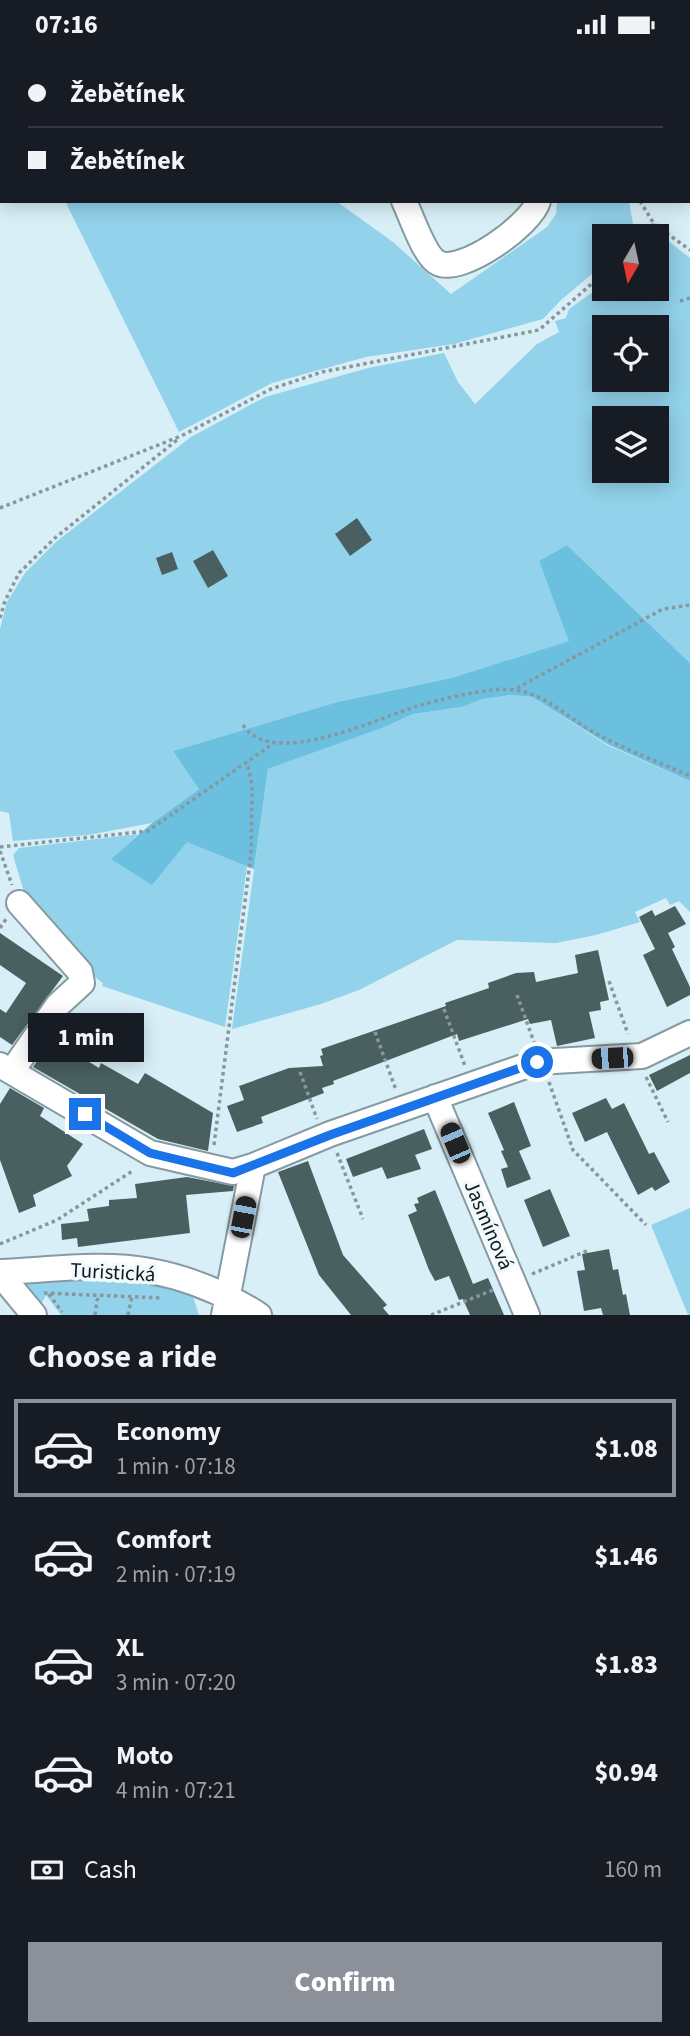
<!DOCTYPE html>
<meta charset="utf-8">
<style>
body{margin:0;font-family:"Source Sans 3",sans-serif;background:#20242c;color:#f1f3f6;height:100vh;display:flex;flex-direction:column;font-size:26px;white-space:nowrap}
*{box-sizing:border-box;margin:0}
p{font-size:23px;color:#9ea1a6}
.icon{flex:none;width:38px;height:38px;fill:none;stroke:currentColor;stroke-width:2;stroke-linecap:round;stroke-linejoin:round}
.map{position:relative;height:1266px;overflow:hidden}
.sheet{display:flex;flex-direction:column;background:#171b24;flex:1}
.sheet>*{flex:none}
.banner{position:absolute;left:0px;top:0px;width:691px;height:154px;box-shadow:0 4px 18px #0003;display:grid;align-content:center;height:154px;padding:0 28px;background:#171b24}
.needle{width:46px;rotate:189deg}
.fabs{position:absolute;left:592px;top:175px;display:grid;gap:14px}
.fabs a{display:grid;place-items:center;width:77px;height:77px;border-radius:0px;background:#171b24;box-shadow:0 4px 18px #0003;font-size:35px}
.end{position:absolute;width:32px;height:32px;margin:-16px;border:9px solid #1a73e8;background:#fff;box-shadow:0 0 0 4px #fff}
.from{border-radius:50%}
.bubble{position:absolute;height:49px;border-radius:0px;background:#171b24;box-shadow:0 4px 18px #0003;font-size:23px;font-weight:800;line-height:49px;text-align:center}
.car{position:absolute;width:21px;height:42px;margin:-21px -10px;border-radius:9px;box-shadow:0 0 5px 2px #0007;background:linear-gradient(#222 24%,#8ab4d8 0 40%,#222 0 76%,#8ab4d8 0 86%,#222 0)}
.banner b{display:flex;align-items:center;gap:24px;height:66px;font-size:26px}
.banner b+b{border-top:2px solid #363941}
.banner i{width:18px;height:18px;background:#f1f3f6}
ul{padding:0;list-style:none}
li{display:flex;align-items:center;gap:21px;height:98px;margin:0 14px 10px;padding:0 14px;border:4px solid transparent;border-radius:0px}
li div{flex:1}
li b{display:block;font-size:26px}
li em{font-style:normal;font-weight:800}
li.on{border-color:#8c9099}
li>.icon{width:63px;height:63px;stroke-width:1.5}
h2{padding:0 28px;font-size:32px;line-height:84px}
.pay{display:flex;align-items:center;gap:18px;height:77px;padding:0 28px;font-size:26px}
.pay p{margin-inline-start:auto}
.primary-button{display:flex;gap:14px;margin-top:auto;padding:14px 28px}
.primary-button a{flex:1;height:80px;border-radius:0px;background:#8c9099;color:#fff;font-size:28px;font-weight:800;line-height:80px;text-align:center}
.status{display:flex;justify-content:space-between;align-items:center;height:49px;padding:0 35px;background:#171b24;direction:ltr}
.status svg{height:19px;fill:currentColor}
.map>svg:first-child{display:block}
</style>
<div class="status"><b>07:16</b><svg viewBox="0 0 49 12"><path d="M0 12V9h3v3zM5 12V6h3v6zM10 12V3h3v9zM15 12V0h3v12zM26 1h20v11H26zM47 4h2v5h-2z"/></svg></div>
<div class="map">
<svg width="690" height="1266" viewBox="0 0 690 1266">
<rect width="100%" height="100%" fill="#d9eff8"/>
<!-- green -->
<path fill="#93d2eb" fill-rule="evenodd" d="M0 0H278L279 2H2V26Z
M65 152H336L393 193 451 245 547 178 556 165 557 152H629L634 181 631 187H604V215L561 251 543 270 454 295 366 308 272 334 179 383Z
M667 191 690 209V614L567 496 539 512 570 592 451 629 337 653 173 702 200 739 152 774 88 786 13 792 9 764 0 762V580L7 553 25 524 57 492 191 388 265 348 368 319 444 304 458 333 475 355 537 295 559 283 555 272 566 269 569 260 604 235V240H656V197ZM604 278H656V331H604ZM604 369H656V422H604Z
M511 646 532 648 609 697 690 732V863L679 852 670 856 666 849 635 863 640 873 596 886 556 894 457 891 359 941 321 955 232 980 268 720 385 678 413 665 462 658 483 650Z
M139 785 111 810 187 792 247 817 225 978 102 937 103 934 87 922 26 850 13 806 19 799Z
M690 1159V1266H688L651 1176Z
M78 1229 153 1230 192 1245 199 1266H61L46 1246 38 1261 19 1233Z"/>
<!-- forest -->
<path fill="#6bc0e0" d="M567 496 690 614V732L609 696 532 648 511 646 483 650 462 658 413 665 385 678 268 720 254 820 187 793 152 836 111 810 152 774 199 740 173 702 337 653 451 629 569 592 539 512Z"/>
<!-- building -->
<path fill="#4a6060" d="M357 469 372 491 350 507 335 485Z
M213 501 228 527 208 539 193 512Z
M172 503 178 520 162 526 156 509Z
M675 857 686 875 668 884 675 898 672 900 690 938V946L667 958 643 906 655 900 639 868 652 861 655 867Z
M0 884 63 927 12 996 0 988V960L6 964 26 934 0 916Z
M598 901 609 951 600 953 601 961 589 963 595 989 557 997 551 971 530 975 528 970 459 992 457 985 333 1032 334 1035 322 1039 324 1044 261 1068 263 1074 237 1083 227 1057 244 1051 239 1037 289 1019 323 1017 320 1007 323 1006 321 1000 446 957 445 954 489 939 488 934 516 924 534 923 536 933 578 924 575 906Z
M52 990 99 1019 101 1014 138 1035 145 1024 213 1064 208 1102 158 1090 33 1018Z
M690 1006V1024L657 1042 649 1026Z
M10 1039 44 1059 40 1067 83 1095 67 1117 72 1127 33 1146 36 1157 19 1164 0 1111V1055Z
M606 1049 612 1060 624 1054 649 1105 654 1103 670 1133 655 1142 652 1138 638 1146 607 1083 585 1093 572 1064Z
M514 1053 531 1097 519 1102 531 1130 507 1139 501 1120 508 1118 501 1102 504 1101 488 1064Z
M424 1080 432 1100 415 1106 421 1120 387 1130 382 1118 353 1128 346 1110Z
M308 1112 343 1206 387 1256 383 1259 389 1266H351L319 1226 278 1123Z
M187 1128 234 1137 233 1142 186 1146 190 1184 78 1198 77 1189 62 1191 61 1175 89 1172 87 1160 109 1157V1151L137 1149 135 1135Z
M550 1140 570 1187 543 1198 524 1151Z
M435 1141 473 1235 488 1229 504 1266H470L463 1250 459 1251 449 1227 435 1232 429 1221 408 1166 417 1162 414 1155 419 1154 417 1149Z
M609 1200 613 1221 618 1220 623 1246 626 1245 630 1266H603L601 1259 584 1262 577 1222 585 1221 582 1205Z"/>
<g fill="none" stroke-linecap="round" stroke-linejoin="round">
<defs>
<path id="minor" d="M332 0 333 2
M475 0 476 2
M404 152C411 166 424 207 438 214 462 226 532 175 538 152
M0 1016 150 1104 233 1123 253 1117 224 1266
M12 1022 58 956 82 934 80 923 19 854
M435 1048 527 1266
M253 1117 330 1085 537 1013 642 1007 690 984
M0 1223C49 1221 102 1213 150 1222 189 1229 226 1245 259 1266
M0 1225 34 1266"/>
</defs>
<!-- minor casing -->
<use href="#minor" stroke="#859aa2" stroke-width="28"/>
<!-- path -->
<path stroke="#87979e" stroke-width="3.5" stroke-dasharray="3.5 3.5" stroke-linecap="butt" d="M560 0 561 2
M640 152 654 175 690 201
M643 187 654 175
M680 252 690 249
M0 459 181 387 271 340 322 323 539 281 604 224
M0 569 5 552 19 524 55 489 177 391
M517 639 663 560 690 556
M243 676C273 721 377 669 418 657 441 650 468 644 492 641 539 635 560 665 597 685 626 701 659 713 690 727
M0 798 148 782 274 694
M0 802 12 836
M0 879 6 870
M609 932 628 985
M517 946 534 993
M444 960 465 1017
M375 983 396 1041
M300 1023 317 1070
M646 1028 668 1073
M549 1033 573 1101 646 1176
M214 1096 251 805 252 736 247 713
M337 1104 363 1170
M0 1195 57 1171 134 1121
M532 1225 589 1201
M44 1244 162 1249
M49 1245 62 1263
M95 1266 98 1246
M128 1266 132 1247
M431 1266 493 1241"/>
<!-- minor -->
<use href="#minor" stroke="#fff" stroke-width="24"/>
</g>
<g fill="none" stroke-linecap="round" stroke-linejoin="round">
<!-- route -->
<path stroke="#1a73e8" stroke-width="9" d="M85 1065 150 1104 233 1124 330 1086 537 1013"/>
</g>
<g text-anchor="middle" stroke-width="7" stroke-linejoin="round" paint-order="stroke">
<!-- street labels -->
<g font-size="21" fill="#131b1e" stroke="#f1fafd">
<text transform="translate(489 1176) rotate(67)" y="7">Jasmínová</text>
<text transform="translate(113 1223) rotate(3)" y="7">Turistická</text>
</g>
</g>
</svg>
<div class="fabs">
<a><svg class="needle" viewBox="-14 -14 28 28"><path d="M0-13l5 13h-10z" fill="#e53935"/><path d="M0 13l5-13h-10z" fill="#9ea1a6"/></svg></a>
<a><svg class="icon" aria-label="locate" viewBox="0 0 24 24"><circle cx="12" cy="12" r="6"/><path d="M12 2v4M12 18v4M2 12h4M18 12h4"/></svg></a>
<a><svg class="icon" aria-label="layers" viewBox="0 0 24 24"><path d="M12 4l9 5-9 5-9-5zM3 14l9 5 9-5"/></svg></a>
</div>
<i class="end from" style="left:537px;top:1013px"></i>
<i class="end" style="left:85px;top:1065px"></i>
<div class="bubble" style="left:28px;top:964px;width:116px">1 min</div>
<i class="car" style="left:612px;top:1009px;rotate:267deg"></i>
<i class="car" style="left:455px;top:1094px;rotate:337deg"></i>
<i class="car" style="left:243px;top:1168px;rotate:11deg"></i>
<div class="banner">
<b><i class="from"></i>Žebětínek</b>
<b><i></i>Žebětínek</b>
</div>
</div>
<section class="sheet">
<h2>Choose a ride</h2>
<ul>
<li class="on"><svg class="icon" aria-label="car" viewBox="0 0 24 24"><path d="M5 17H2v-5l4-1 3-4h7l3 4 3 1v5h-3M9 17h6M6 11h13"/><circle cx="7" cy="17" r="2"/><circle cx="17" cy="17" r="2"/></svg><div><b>Economy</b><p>1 min · 07:18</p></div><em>$1.08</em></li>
<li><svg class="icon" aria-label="car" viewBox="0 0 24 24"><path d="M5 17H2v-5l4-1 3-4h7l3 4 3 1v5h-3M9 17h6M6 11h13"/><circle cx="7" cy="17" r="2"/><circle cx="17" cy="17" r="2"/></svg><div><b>Comfort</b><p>2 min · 07:19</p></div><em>$1.46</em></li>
<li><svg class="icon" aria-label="car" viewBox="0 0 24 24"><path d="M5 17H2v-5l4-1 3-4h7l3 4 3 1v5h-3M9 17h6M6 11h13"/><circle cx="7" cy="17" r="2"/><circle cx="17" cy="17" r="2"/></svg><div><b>XL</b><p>3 min · 07:20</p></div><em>$1.83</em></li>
<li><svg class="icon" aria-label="car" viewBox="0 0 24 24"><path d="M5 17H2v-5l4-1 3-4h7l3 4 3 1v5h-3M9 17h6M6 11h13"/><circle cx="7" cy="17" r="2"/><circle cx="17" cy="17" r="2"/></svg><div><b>Moto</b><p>4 min · 07:21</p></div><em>$0.94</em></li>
</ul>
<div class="pay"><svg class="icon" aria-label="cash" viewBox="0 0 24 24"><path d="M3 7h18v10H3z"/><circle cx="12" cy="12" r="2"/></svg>Cash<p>160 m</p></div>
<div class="primary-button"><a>Confirm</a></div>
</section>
